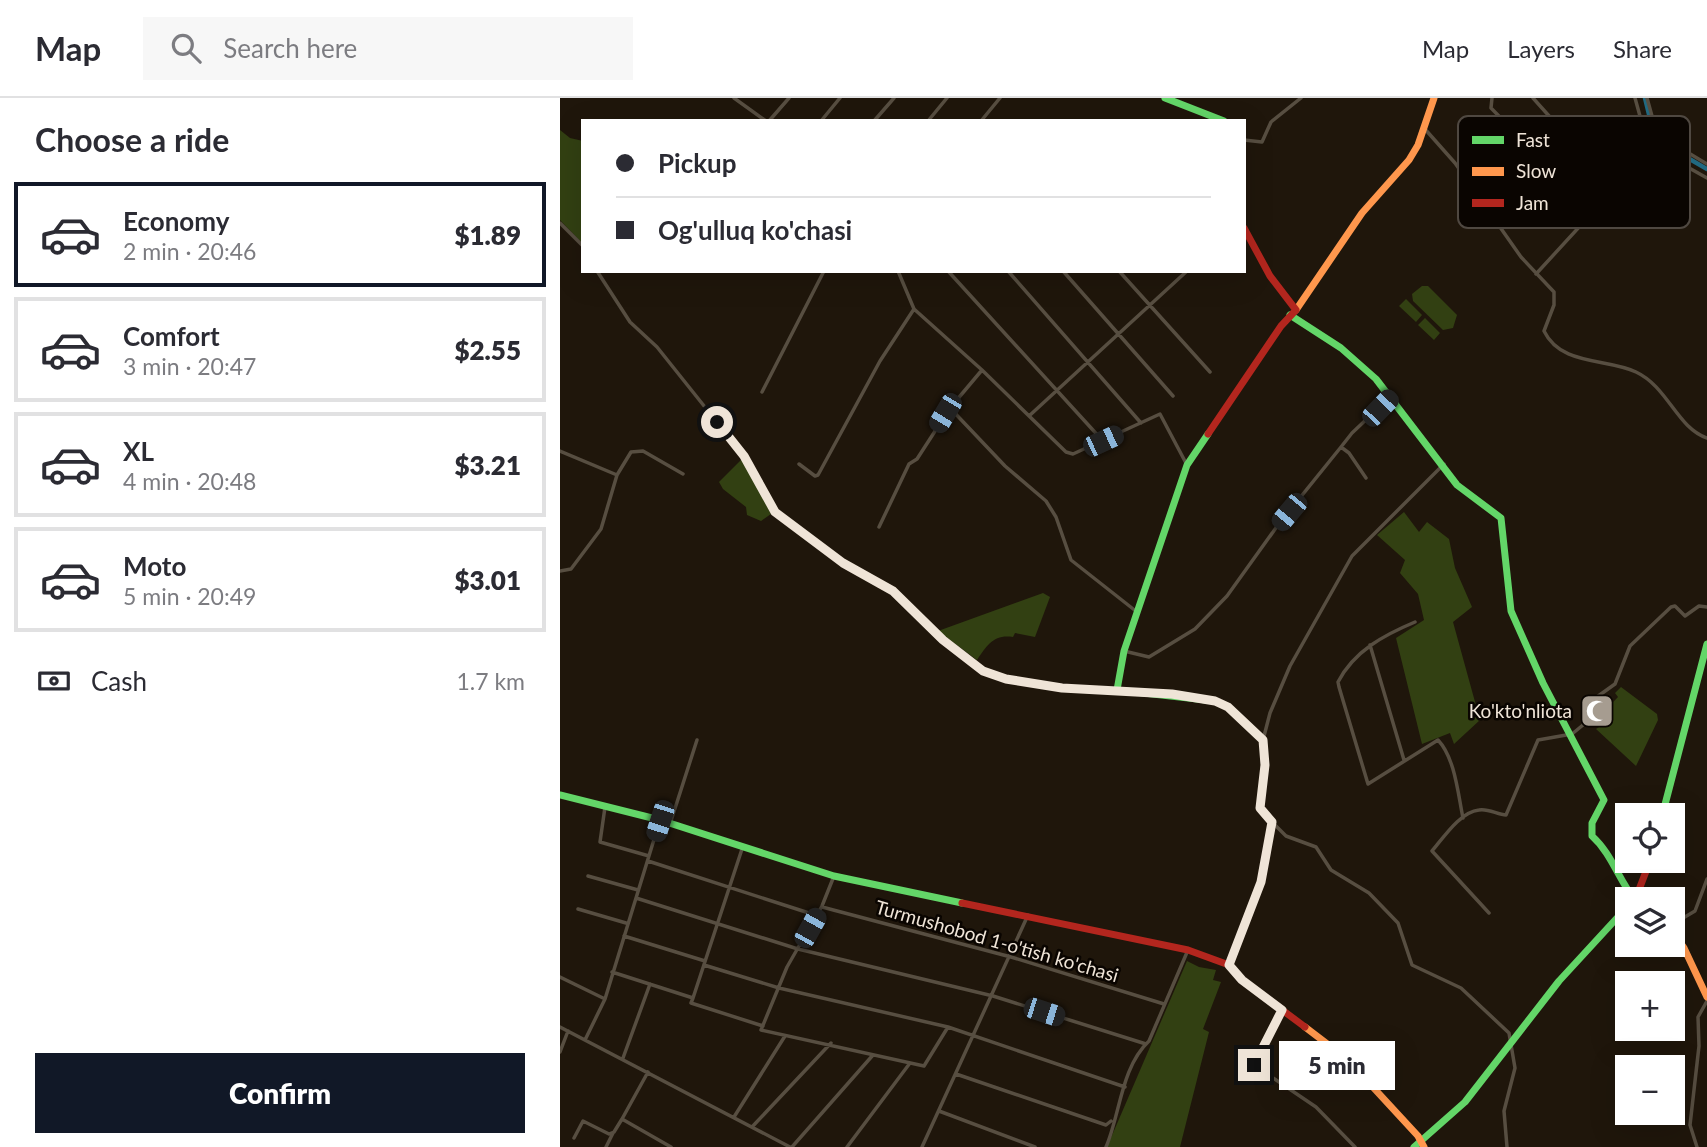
<!DOCTYPE html>
<meta charset="utf-8">
<style>
body{margin:0;font-family:Lato,sans-serif;background:#f7f7f7;color:#2b2b33;height:100vh;display:flex;flex-direction:column;font-size:26px;white-space:nowrap}
*{box-sizing:border-box;margin:0}
p{font-size:23px;color:#7c7c81}
.icon{flex:none;width:38px;height:38px;fill:none;stroke:currentColor;stroke-width:2;stroke-linecap:round;stroke-linejoin:round}
.map{position:relative;flex:1;overflow:hidden}
.details{display:flex;flex-direction:column;background:#fff;width:560px}
.details>*{flex:none}
.top-card{position:absolute;left:21px;top:21px;width:665px;height:154px;border-radius:0px;box-shadow:0 7px 28px #0002;display:grid;align-content:center;height:154px;padding:0 35px;background:#fff}
.fabs{position:absolute;left:1055px;top:705px;display:grid;gap:14px}
.fabs a{display:grid;place-items:center;width:70px;height:70px;border-radius:0px;background:#fff;box-shadow:0 7px 28px #0002;font-size:35px}
.end{position:absolute;width:32px;height:32px;margin:-16px;border:9px solid #efe4d7;background:#111;box-shadow:0 0 0 4px #111}
.from{border-radius:50%}
.bubble{position:absolute;height:49px;border-radius:0px;background:#fff;box-shadow:0 7px 28px #0002;font-size:23px;font-weight:800;line-height:49px;text-align:center}
.car{position:absolute;width:21px;height:42px;margin:-21px -10px;border-radius:9px;box-shadow:0 0 5px 2px #0007;background:linear-gradient(#222 24%,#8ab4d8 0 40%,#222 0 76%,#8ab4d8 0 86%,#222 0)}
.top-card b{display:flex;align-items:center;gap:24px;height:66px;font-size:26px}
.top-card b+b{border-top:2px solid #e1e1e2}
.top-card i{width:18px;height:18px;background:#2b2b33}
ul{padding:0;list-style:none}
li{display:flex;align-items:center;gap:21px;height:105px;margin:0 14px 10px;padding:0 21px;border:4px solid #e1e1e2;border-radius:0px}
li div{flex:1}
li b{display:block;font-size:26px}
li em{font-style:normal;font-weight:800}
li.active{border-color:#111827}
li>.icon{width:63px;height:63px;stroke-width:1.5}
h2{padding:0 35px;font-size:32px;line-height:84px}
.pay{display:flex;align-items:center;gap:18px;height:77px;padding:0 35px;font-size:26px}
.pay p{margin-inline-start:auto}
.primary-button{display:flex;gap:14px;margin-top:auto;padding:14px 35px}
.primary-button a{flex:1;height:80px;border-radius:0px;background:#111827;color:#fff;font-size:28px;font-weight:800;line-height:80px;text-align:center}
header{display:flex;align-items:center;gap:42px;box-sizing:border-box;height:98px;padding:0 35px;background:#fff;border-bottom:2px solid #e1e1e2}
header strong{font-size:33px}
nav{display:flex;gap:38px;margin-inline-start:auto;font-size:24px}
.search{width:490px;height:63px;background:#f7f7f7;display:flex;align-items:center;gap:18px;box-sizing:border-box;padding:0 24px;border-radius:0px;color:#7c7c81;font-size:26px}
main{display:flex;flex:1;min-height:0}
.map>svg:first-child{display:block}
</style>
<header>
<strong>Map</strong>
<div class="search"><svg class="icon" aria-label="search" viewBox="0 0 24 24"><circle cx="10" cy="10" r="6"/><path d="M15 15l6 6"/></svg>Search here</div>
<nav><a>Map</a><a>Layers</a><a>Share</a></nav>
</header>
<main>
<section class="details">
<h2>Choose a ride</h2>
<ul>
<li class="active"><svg class="icon" aria-label="car" viewBox="0 0 24 24"><path d="M5 17H2v-5l4-1 3-4h7l3 4 3 1v5h-3M9 17h6M6 11h13"/><circle cx="7" cy="17" r="2"/><circle cx="17" cy="17" r="2"/></svg><div><b>Economy</b><p>2 min · 20:46</p></div><em>$1.89</em></li>
<li><svg class="icon" aria-label="car" viewBox="0 0 24 24"><path d="M5 17H2v-5l4-1 3-4h7l3 4 3 1v5h-3M9 17h6M6 11h13"/><circle cx="7" cy="17" r="2"/><circle cx="17" cy="17" r="2"/></svg><div><b>Comfort</b><p>3 min · 20:47</p></div><em>$2.55</em></li>
<li><svg class="icon" aria-label="car" viewBox="0 0 24 24"><path d="M5 17H2v-5l4-1 3-4h7l3 4 3 1v5h-3M9 17h6M6 11h13"/><circle cx="7" cy="17" r="2"/><circle cx="17" cy="17" r="2"/></svg><div><b>XL</b><p>4 min · 20:48</p></div><em>$3.21</em></li>
<li><svg class="icon" aria-label="car" viewBox="0 0 24 24"><path d="M5 17H2v-5l4-1 3-4h7l3 4 3 1v5h-3M9 17h6M6 11h13"/><circle cx="7" cy="17" r="2"/><circle cx="17" cy="17" r="2"/></svg><div><b>Moto</b><p>5 min · 20:49</p></div><em>$3.01</em></li>
</ul>
<div class="pay"><svg class="icon" aria-label="cash" viewBox="0 0 24 24"><path d="M3 7h18v10H3z"/><circle cx="12" cy="12" r="2"/></svg>Cash<p>1.7 km</p></div>
<div class="primary-button"><a>Confirm</a></div>
</section>
<div class="map">
<svg width="1147" height="1049" viewBox="0 0 1147 1049">
<rect width="100%" height="100%" fill="#1f160b"/>
<!-- green -->
<path fill="#324012" d="M0 32 10 40 23 43V146L0 122Z
M862 188H868L897 217 893 230 883 232 853 203 852 196Z
M846 201 862 217 856 224 839 208Z
M865 220 880 235 874 242 858 227Z
M183 360 211 416 201 423 187 417 186 409 163 391 159 384Z
M844 414 859 434 867 424 889 441 895 470 912 509 893 524 920 622 894 646 890 635 862 646 836 540 864 522 858 496 840 475 845 462 817 437Z
M483 495 490 499 475 539 455 535 453 539C434 536 427 547 417 562L378 533Z
M1061 589 1097 616 1098 622 1076 668 1036 631 1039 629 1036 622 1058 599 1055 595Z
M627 863 639 869 656 872 653 882 661 884 643 931 649 934 620 1049H547Z"/>
<g fill="none" stroke-linecap="round" stroke-linejoin="round">
<!-- canal -->
<path stroke="#216981" stroke-width="4.5" d="M1085 0 1095 41 1147 71"/>
<!-- street -->
<path stroke="#574e41" stroke-width="3.5" d="M174 0 206 23
M932 0 931 10 1032 113
M973 0 1007 38 982 62
M1075 0 1088 47
M1087 0 1097 36 1147 66
M209 23 229 0
M261 23 280 0
M314 23 334 0
M368 23 387 0
M421 23 440 0
M864 30 895 65 961 159 994 194V207L984 233C1001 268 1046 260 1076 274 1108 289 1117 330 1147 340
M684 42 702 44 711 24 741 0
M999 79 1024 59
M0 125 23 148
M37 173 70 224 97 249 184 358 215 414 283 465 303 474 333 493 383 542 432 578 502 590 557 592
M338 173 354 211 422 272 506 354 513 356 600 316 627 367
M388 173 542 342
M448 173 581 325
M503 173 613 298
M559 173 650 274
M976 176 1077 66 1088 47 1147 80
M422 272 390 310 445 368 486 403 496 419 511 462 577 514
M202 294 264 173
M469 318 627 173
M0 353 57 377 71 354 83 353 123 376
M239 366 255 378 258 377 320 263 354 211
M806 380 789 355 781 349 792 335 830 299
M319 429 349 366 357 361 390 310
M0 473 11 471 41 431 57 377
M855 524C824 537 794 553 778 584L779 589 808 686 878 642C895 660 898 696 903 720
M810 547 844 662
M564 553 589 559 635 531 667 498 718 427 781 349
M703 642 710 615 730 568 792 458 884 366
M45 709 40 744 89 758
M712 724 726 738 756 749 771 772 809 795 838 825 852 867 901 890 949 935 955 970 944 1013 947 1049
M110 726 137 642
M88 763 249 815
M28 778 78 792
M274 778 262 808 227 869 201 932 364 968 388 929
M76 800 238 851 433 898 586 946
M262 809 451 859 604 906
M18 811 66 825
M929 815 872 753C884 739 900 714 919 712 928 710 938 717 946 717L978 642 1012 636 1023 627 1034 601 1055 586 1070 548 1111 509 1115 508 1125 518 1139 508 1147 509
M1113 826 1135 813 1147 781
M64 838 145 863
M144 867 219 890 388 929 565 989
M52 874 133 900 131 905 203 928
M0 879 45 901
M133 900 183 748
M722 912 694 967 756 1009 795 1049
M0 929 230 1049
M25 942 45 901 100 722
M0 954 8 933
M63 960 90 886
M88 974 62 1021 111 1049
M396 976 546 1027 551 1023
M379 1013 475 1049
M174 1019 225 938
M192 1029 271 945
M14 1040 23 1023 49 1036 54 1034 62 1021
M46 1049 53 1035
M232 1049 313 957
M287 1049 350 965
M362 1049 468 817
M546 1049C560 1017 561 969 589 943L628 852
M1137 1049 1130 1027 1139 948 1138 919 1147 903"/>
<!-- fast -->
<path stroke="#63d668" stroke-width="7" d="M605 0 664 23
M730 217 781 250 816 281 897 387 941 420 951 513 983 585 1044 702 1032 725V738C1052 756 1058 781 1075 802
M648 336 627 367 564 553 557 592 655 603 668 609 703 642 705 667 700 710 712 724 701 784 669 867
M0 697 100 722 274 778 402 805
M1102 718 1147 546
M854 1049 905 1004 999 883 1068 808"/>
<!-- slow -->
<path stroke="#ff974d" stroke-width="7" d="M736 212 802 115 849 62 858 47 874 0
M1113 834 1124 850 1147 899
M745 929 787 961 858 1038 864 1049"/>
<!-- jam -->
<path stroke="#b3261e" stroke-width="7" d="M648 336 721 228 736 212 710 178 684 130
M1075 802 1090 763
M402 805 628 852 669 867 682 882 745 929"/>
</g>
<g fill="none" stroke-linecap="round" stroke-linejoin="round">
<!-- route -->
<path stroke="#efe4d7" stroke-width="9" d="M157 324 184 358 215 414 283 465 333 493 383 542 423 573 446 581 502 590 612 596 655 603 668 609 703 642 705 667 700 710 712 724 701 784 669 867 682 882 722 912 694 967"/>
</g>
<!-- icons -->
<defs>
<symbol id="mosque-square" viewBox="-11 -11 22 22"><rect x="-9" y="-9" width="18" height="18" rx="4" fill="#a69c90" stroke="#0a0501"/><path d="M3.5-4.9A6 6 0 1 0 3.5 4.9A5 5 0 1 1 3.5-4.9Z" fill="#fff"/></symbol>
</defs>
<g fill-rule="evenodd">
<use href="#mosque-square" x="1018" y="594" width="38" height="38"/>
</g>
<g text-anchor="middle" stroke-width="5" stroke-linejoin="round" paint-order="stroke">
<!-- poi labels -->
<g font-size="19" fill="#efe4d7" stroke="#0a0501" text-anchor="end">
<text x="1012" y="620">Ko'kto'nliota</text>
</g>
<!-- street labels -->
<g font-size="19" fill="#efe4d7" stroke="#0a0501">
<text transform="translate(437 843) rotate(16)" y="7">Turmushobod 1-o'tish ko'chasi</text>
</g>
</g>
<!-- legend -->
<rect x="898" y="18" width="232" height="112" rx="10" fill="#0a0501" stroke="#4f4841" stroke-width="2"/>
<rect x="912" y="38" width="32" height="8" fill="#63d668"/>
<rect x="912" y="69" width="32" height="9" fill="#ff974d"/>
<rect x="912" y="101" width="32" height="8" fill="#b3261e"/>
<g font-size="19" fill="#efe4d7">
<text x="956" y="49">Fast</text>
<text x="956" y="80">Slow</text>
<text x="956" y="112">Jam</text>
</g>
</svg>
<div class="fabs">
<a><svg class="icon" aria-label="locate" viewBox="0 0 24 24"><circle cx="12" cy="12" r="6"/><path d="M12 2v4M12 18v4M2 12h4M18 12h4"/></svg></a>
<a><svg class="icon" aria-label="layers" viewBox="0 0 24 24"><path d="M12 4l9 5-9 5-9-5zM3 14l9 5 9-5"/></svg></a>
<a>+</a>
<a>−</a>
</div>
<i class="end from" style="left:157px;top:324px"></i>
<i class="end" style="left:694px;top:967px"></i>
<div class="bubble" style="left:719px;top:943px;width:116px">5 min</div>
<i class="car" style="left:820px;top:310px;rotate:44deg"></i>
<i class="car" style="left:385px;top:315px;rotate:211deg"></i>
<i class="car" style="left:543px;top:343px;rotate:65deg"></i>
<i class="car" style="left:729px;top:414px;rotate:220deg"></i>
<i class="car" style="left:100px;top:723px;rotate:198deg"></i>
<i class="car" style="left:250px;top:830px;rotate:29deg"></i>
<i class="car" style="left:484px;top:914px;rotate:108deg"></i>
<div class="top-card">
<b><i class="from"></i>Pickup</b>
<b><i></i>Og'ulluq ko'chasi</b>
</div>
</div>
</main>
